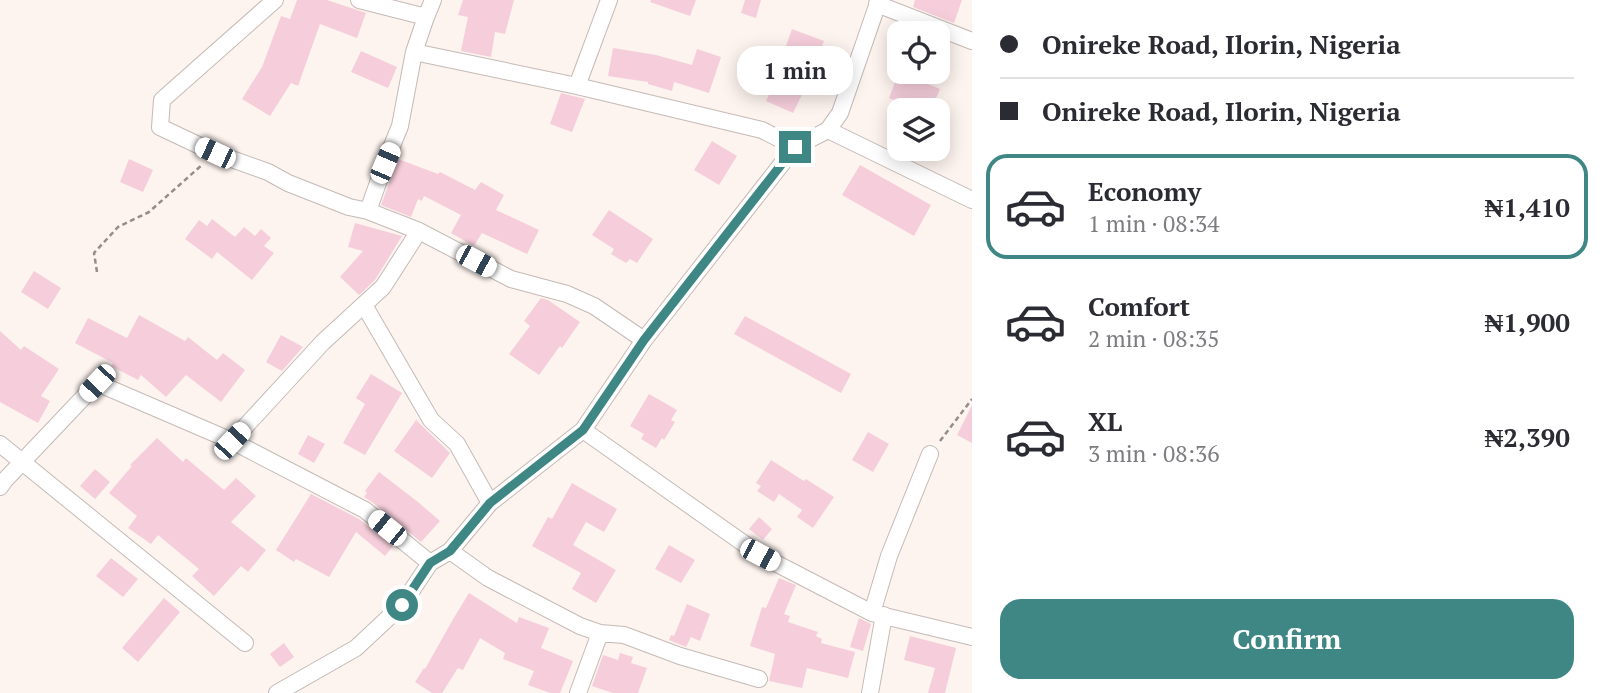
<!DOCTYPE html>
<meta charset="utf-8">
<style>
body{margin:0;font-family:"PT Serif",serif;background:#f2f2f3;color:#2b2b33;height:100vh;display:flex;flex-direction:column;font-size:26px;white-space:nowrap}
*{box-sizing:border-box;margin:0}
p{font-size:23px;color:#7c7c81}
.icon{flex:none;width:38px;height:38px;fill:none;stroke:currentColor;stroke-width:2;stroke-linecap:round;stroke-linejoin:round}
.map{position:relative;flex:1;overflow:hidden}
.drawer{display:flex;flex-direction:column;background:#fff;width:630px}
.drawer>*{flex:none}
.banner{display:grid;align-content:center;height:154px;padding:0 28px;background:#fff}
.buttons{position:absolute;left:887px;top:21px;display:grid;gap:14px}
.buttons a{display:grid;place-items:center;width:63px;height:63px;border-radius:14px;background:#fff;box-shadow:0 4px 18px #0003;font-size:35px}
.end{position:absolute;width:32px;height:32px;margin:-16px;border:9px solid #3f8784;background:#fff;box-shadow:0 0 0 4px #fff}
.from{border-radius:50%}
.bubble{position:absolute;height:49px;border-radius:21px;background:#fff;box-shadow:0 4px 18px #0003;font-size:23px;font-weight:800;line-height:49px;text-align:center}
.car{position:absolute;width:21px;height:42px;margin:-21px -10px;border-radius:9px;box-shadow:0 0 5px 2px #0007;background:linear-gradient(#fff 24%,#345 0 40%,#fff 0 76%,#345 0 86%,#fff 0)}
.banner b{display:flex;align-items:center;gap:24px;height:66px;font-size:26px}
.banner b+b{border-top:2px solid #e1e1e2}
.banner i{width:18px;height:18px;background:#2b2b33}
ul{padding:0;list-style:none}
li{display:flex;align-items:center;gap:21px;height:105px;margin:0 14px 10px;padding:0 14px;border:4px solid transparent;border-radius:21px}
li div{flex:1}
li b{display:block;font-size:26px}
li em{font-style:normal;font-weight:800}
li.current{border-color:#3f8784}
li>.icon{width:63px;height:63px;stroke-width:1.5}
.action{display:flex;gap:14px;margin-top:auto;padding:14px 28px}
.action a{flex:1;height:80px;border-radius:21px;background:#3f8784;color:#fff;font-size:28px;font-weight:800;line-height:80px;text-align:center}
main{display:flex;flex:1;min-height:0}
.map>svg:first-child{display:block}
</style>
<main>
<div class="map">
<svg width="972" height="693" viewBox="0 0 972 693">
<rect width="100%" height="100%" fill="#fdf3ef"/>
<!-- building -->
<path fill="#f6cedb" d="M297 0H327L366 13 357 38 320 24 298 86 291 83 270 116 242 99 262 67 281 16 290 19Z
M463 0H514L505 34 495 32 491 57 461 51 468 17 458 15Z
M651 0H696L690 16 650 2Z
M745 0H761L756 18 741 13Z
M915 0H962L954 23 913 7Z
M792 29 824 41 812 74 793 113 766 101 783 64 780 63Z
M613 48 656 55 692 65 697 49 721 57 709 93 674 82 672 91 648 84V82L608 76Z
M361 51 397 67 388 88 351 72Z
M899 72 940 89 931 110H906L908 106 889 98Z
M561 93 585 99 572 132 550 124Z
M712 141 737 156 719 185 694 170Z
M129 159 153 170 143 192 120 182Z
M398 159 438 174 440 172 475 190 481 182 504 195 496 210 539 230 527 254 482 233 474 246 451 233 461 215 424 196 422 201 418 199 411 217 381 205Z
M860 165 931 205 914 236 842 195Z
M609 210 653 239 637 263 630 259 626 263 611 254 614 249 592 235Z
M212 219 235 237 244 227 255 236 261 229 271 238 264 246 274 253 252 280 217 252 212 259 185 239 199 220 207 226Z
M355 223 402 236 375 280 359 295 340 277 363 251 348 247Z
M34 271 61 288 48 309 21 292Z
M541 298 548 300 580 322 562 348 560 346 539 375 509 354 530 326 524 321Z
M139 315 185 341 188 337 217 360 223 353 245 370 221 402 186 375 166 397 141 375 138 380 111 366 113 363 75 343 88 318 127 338Z
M745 316 851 374 841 393 734 334Z
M0 331 21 350 24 346 59 369 41 396 50 401 38 423 0 402Z
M281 335 303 347 282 371 266 362Z
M371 374 402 393 365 455 343 443 365 404 356 398Z
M649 394 677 410 671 420 675 422 664 440 662 438 656 448 641 439 644 434 630 426Z
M972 405V443L957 435Z
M416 420 450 453 432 478 394 451Z
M868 432 889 444 873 472 852 460Z
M308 435 325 444 314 463 298 454Z
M157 438 183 462 186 458 224 490 236 478 256 496 231 522 266 550 248 572 241 566 214 596 192 576 199 569 158 535 151 544 128 528 137 516 109 493 132 466 130 465Z
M771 460 804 481 806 479 834 497 813 528 797 517 802 510 779 494 774 502 757 491 761 486 756 483Z
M95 469 110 482 95 499 80 486Z
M379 472 418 502 440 521 421 542 372 502 364 497 367 493 365 491Z
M572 483 617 509 604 532 586 522 573 545 616 570 596 603 572 589 581 573 532 546 548 517 552 519Z
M311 494 359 519 393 546 385 556 356 532 329 577 296 559 294 562 276 550Z
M759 517 772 529 763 540 749 529Z
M669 545 695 560 681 583 655 569Z
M111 558 138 579 123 597 96 576Z
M779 578 796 585 784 614 790 616 788 622 818 632 816 636 822 639 821 643 855 652 848 678 807 668 802 688 769 681 775 654 750 646 762 607 766 608Z
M469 593 517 623 519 617 549 628 541 648 573 661 560 693H550L528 685 534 671 503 659 505 653 480 638 463 670 458 668 442 693H432L415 682 424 668 425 669 452 621Z
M164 598 180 612 138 662 122 648Z
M687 604 710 614 700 641 691 637 686 647 669 640 671 635 674 636Z
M859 618 871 624 863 651 850 647Z
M910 636 956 648 945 693H928L935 668 904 660Z
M284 643 294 657 280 667 270 654Z
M620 653 633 657 631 663 647 668 638 693H613L592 686 603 655 618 660Z"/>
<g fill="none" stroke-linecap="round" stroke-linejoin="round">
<defs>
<path id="street" d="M275 0 162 100 160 127 215 153 268 172 288 183 349 207 368 211 419 231 511 279 567 294 594 306 644 340
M359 0 426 17 414 52 400 126 385 163 368 211
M877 4 972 41
M426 17 433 0
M414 52 577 86 762 130 795 147
M577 86 609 0
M828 130 972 200
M364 305 431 420 457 444 490 503
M583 430 760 555 872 613 972 637
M232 441 365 510 430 563
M0 444 245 643
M0 487 5 480 97 383 232 441 323 342 383 287 419 231
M450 551 488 578 580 626 600 633 624 635 680 656 759 679
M872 613 889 556 930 454
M277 693 356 648 402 605 430 563 450 551 490 503 583 430 644 340 795 147 828 130 840 113 879 0
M578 693 600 633
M870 693 884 615"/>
</defs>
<!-- street casing -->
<use href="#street" stroke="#c4bab6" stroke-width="18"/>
<!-- path -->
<path stroke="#948d8a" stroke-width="2.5" stroke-dasharray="5 3.5" stroke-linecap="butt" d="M97 272 94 253 118 227 149 212 203 164
M940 441 972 399"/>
<!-- street -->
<use href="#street" stroke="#fff" stroke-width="16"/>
</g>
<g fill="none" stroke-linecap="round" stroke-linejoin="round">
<!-- route -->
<path stroke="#3f8784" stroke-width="9" d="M402 605 430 563 450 551 490 503 583 430 644 340 795 147"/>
</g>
</svg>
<div class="buttons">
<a><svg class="icon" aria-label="locate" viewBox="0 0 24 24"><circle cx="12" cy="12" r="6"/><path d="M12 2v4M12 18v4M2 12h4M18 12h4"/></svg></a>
<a><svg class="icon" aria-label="layers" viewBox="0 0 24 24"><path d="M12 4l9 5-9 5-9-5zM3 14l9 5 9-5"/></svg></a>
</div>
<i class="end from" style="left:402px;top:605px"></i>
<i class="end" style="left:795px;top:147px"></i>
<div class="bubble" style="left:737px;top:46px;width:116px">1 min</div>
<i class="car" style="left:215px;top:153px;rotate:295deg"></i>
<i class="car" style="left:385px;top:163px;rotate:23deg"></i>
<i class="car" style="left:476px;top:261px;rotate:118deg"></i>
<i class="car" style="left:97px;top:383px;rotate:223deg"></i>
<i class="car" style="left:232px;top:441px;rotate:43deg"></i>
<i class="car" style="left:387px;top:528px;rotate:309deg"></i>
<i class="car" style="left:760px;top:555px;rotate:118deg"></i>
</div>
<section class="drawer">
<div class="banner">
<b><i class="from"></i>Onireke Road, Ilorin, Nigeria</b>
<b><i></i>Onireke Road, Ilorin, Nigeria</b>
</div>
<ul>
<li class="current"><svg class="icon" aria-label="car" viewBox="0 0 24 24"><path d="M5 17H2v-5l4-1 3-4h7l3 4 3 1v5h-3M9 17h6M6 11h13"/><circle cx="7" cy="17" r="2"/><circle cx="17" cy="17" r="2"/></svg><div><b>Economy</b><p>1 min · 08:34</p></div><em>₦1,410</em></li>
<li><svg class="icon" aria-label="car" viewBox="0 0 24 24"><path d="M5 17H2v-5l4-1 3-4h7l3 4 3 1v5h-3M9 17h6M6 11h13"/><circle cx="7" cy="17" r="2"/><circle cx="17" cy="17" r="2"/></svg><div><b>Comfort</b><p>2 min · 08:35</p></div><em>₦1,900</em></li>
<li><svg class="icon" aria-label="car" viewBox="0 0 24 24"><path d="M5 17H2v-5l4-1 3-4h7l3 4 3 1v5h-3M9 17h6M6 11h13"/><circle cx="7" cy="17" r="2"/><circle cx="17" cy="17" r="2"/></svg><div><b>XL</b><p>3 min · 08:36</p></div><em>₦2,390</em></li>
</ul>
<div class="action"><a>Confirm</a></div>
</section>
</main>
